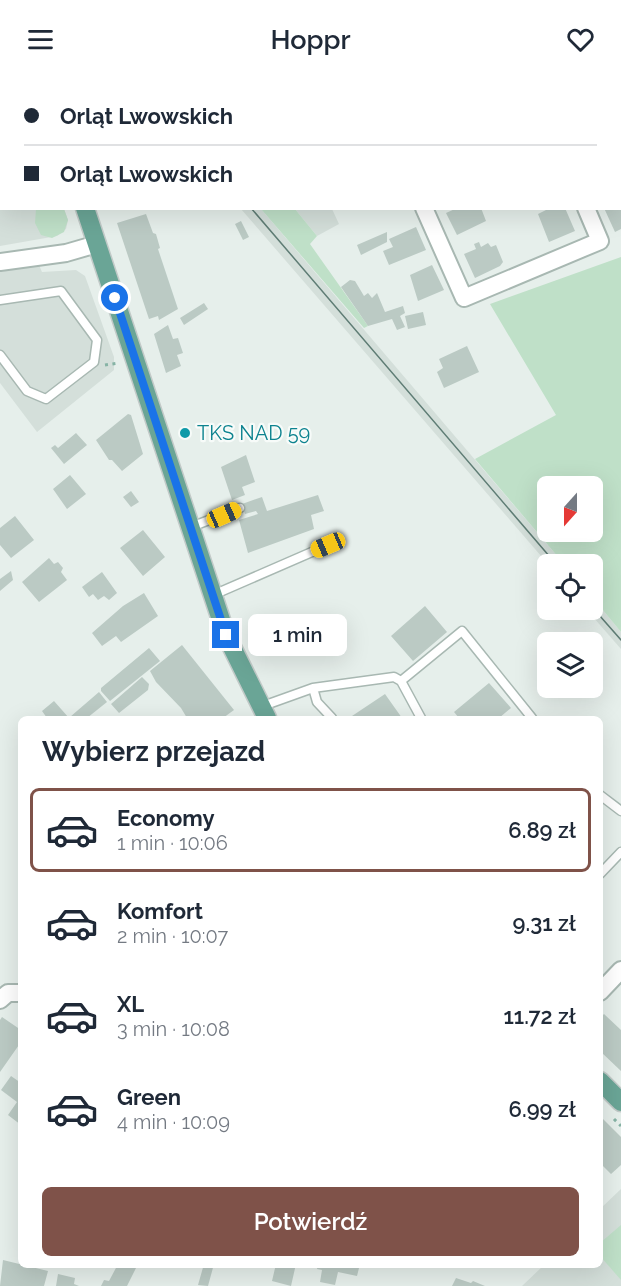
<!DOCTYPE html>
<html lang="pl">
<meta charset="utf-8">
<style>
body{margin:0;font-family:Raleway,sans-serif;background:#f6f6f7;color:#1f2937;height:100vh;display:flex;flex-direction:column;font-size:22px;white-space:nowrap}
*{box-sizing:border-box;margin:0}
p{font-size:20px;color:#747a83}
.icon{flex:none;width:33px;height:33px;fill:none;stroke:currentColor;stroke-width:2;stroke-linecap:round;stroke-linejoin:round}
.map{position:relative;flex:1;overflow:hidden}
.details{position:absolute;left:18px;top:638px;width:585px;height:552px;display:flex;flex-direction:column;background:#fff;border-radius:9px;box-shadow:0 6px 24px #0002}
.details>*{flex:none}
.top-card{position:absolute;left:0px;top:0px;width:621px;height:132px;box-shadow:0 6px 24px #0002;display:grid;align-content:center;height:132px;padding:0 24px;background:#fff}
.needle{width:39px;rotate:201deg}
.controls{position:absolute;left:537px;top:398px;display:grid;gap:12px}
.controls a{display:grid;place-items:center;width:66px;height:66px;border-radius:9px;background:#fff;box-shadow:0 6px 24px #0002;font-size:30px}
.end{position:absolute;width:27px;height:27px;margin:-14px;border:8px solid #1a73e8;background:#fff;box-shadow:0 0 0 3px #fff}
.from{border-radius:50%}
.bubble{position:absolute;height:42px;border-radius:9px;background:#fff;box-shadow:0 6px 24px #0002;font-size:20px;font-weight:600;line-height:42px;text-align:center}
.car{position:absolute;width:18px;height:36px;margin:-18px -9px;border-radius:8px;box-shadow:0 0 4px 2px #0007;background:linear-gradient(#f5c518 24%,#345 0 40%,#f5c518 0 76%,#345 0 86%,#f5c518 0)}
.top-card b{display:flex;align-items:center;gap:21px;height:57px;font-size:22px}
.top-card b+b{border-top:2px solid #e0e1e3}
.top-card i{width:15px;height:15px;background:#1f2937}
ul{padding:0;list-style:none}
li{display:flex;align-items:center;gap:18px;height:84px;margin:0 12px 9px;padding:0 12px;border:3px solid transparent;border-radius:9px}
li div{flex:1}
li b{display:block;font-size:22px}
li em{font-style:normal;font-weight:600}
li.on{border-color:#7f5249}
li>.icon{width:54px;height:54px;stroke-width:1.5}
h2{padding:0 24px;font-size:27px;line-height:72px}
.action{display:flex;gap:12px;margin-top:auto;padding:12px 24px}
.action a{flex:1;height:69px;border-radius:9px;background:#7f5249;color:#fff;font-size:24px;font-weight:600;line-height:69px;text-align:center}
header{display:flex;justify-content:space-between;align-items:center;height:78px;padding:0 24px;background:#fff;font-size:27px;font-weight:600}
.map>svg:first-child{display:block}
</style>
<header><svg class="icon" aria-label="menu" viewBox="0 0 24 24"><path d="M4 6h16M4 12h16M4 18h16"/></svg>Hoppr<svg class="icon" aria-label="heart" viewBox="0 0 24 24"><path d="M12 20l-8-8c-3-5 5-10 8-4 3-6 11-1 8 4z"/></svg></header>
<div class="map">
<svg width="621" height="1208" viewBox="0 0 621 1208">
<rect width="100%" height="100%" fill="#e6efeb"/>
<!-- built -->
<path fill="#d4dfda" d="M0 38 2 130 64 131 68 142 66 151 57 158 0 168Z
M241 131H261L564 486H548Z
M295 131H332L339 146 317 158Z
M39 187 42 194 76 192 85 198 114 279V292L37 354 0 305V194Z
M593 520 621 554V571L586 531H592Z
M621 1111V1208H522L544 1187 600 1186V1131Z"/>
<!-- green -->
<path fill="#bfe0c8" fill-rule="evenodd" d="M64 131 68 142 64 154 52 160 41 157 35 145 36 131Z
M261 131H295L317 158 310 166 368 248 364 250Z
M621 179V554L593 520 592 486H564L475 381 556 337 490 226ZM548 408H592V453H548Z
M621 1147V1202L600 1178V1165Z"/>
<!-- building -->
<path fill="#bbcac4" d="M457 130H481L486 143 457 157 446 135Z
M550 130H565L575 153 549 164 538 136Z
M604 130H621V151L615 154Z
M146 136 153 155 156 156 160 170 158 171 178 231 159 242 158 238 149 241 117 145Z
M241 143 249 159 243 162 235 146Z
M416 149 426 172 389 187 383 173 393 169 389 161Z
M387 154V164L361 177 357 167Z
M479 164 481 169 488 165 491 169 496 167 503 184 500 188 475 200 464 176 476 171 474 166Z
M432 187 444 212 418 223 410 197Z
M350 202 355 203 364 218 368 215 372 220 377 215 385 234 403 228 405 235 400 238 405 249 397 252 392 241 368 248 341 209Z
M204 225 208 231 184 247 180 240Z
M423 234 426 247 408 251 405 238Z
M168 247 173 261 178 260 183 275 177 277 181 288 166 295 154 256Z
M467 268 479 294 444 310 437 294 443 290 439 281Z
M128 336 131 337 143 376 122 393 112 382H109L96 362Z
M76 355 87 367 64 386 51 370 55 367 58 370Z
M246 377 255 404 242 409 245 417 232 422 221 389Z
M70 397 86 416 67 431 53 411Z
M131 413 139 424 131 429 123 419Z
M318 417 324 433 311 437 314 451 248 475 239 442 258 436 256 433 245 436 242 426 262 419 267 433Z
M15 438 34 462 11 480 0 467V450Z
M143 452 165 479 143 498 120 470Z
M49 480 54 486 58 484 63 490 61 494 67 502 39 524 22 504Z
M11 493 13 502 0 513V501Z
M102 494 117 515 109 522 104 518 98 522 93 516 89 519 82 509Z
M144 515 158 538 121 564 116 558 102 568 92 555 123 528Z
M425 528 447 554 413 583 391 558Z
M182 567 234 632 223 640H187L181 630 156 604 150 593Z
M149 570 160 583 110 623 101 613V610Z
M142 599 149 606 148 612 119 635 111 626Z
M489 605 511 630 499 640H459L454 634Z
M548 609H561L562 610 551 620 544 612Z
M99 614 107 624 87 640H72L70 639Z
M385 616 402 640H349Z
M54 623 69 640H47L42 633Z
M604 936 621 952V993L600 973V940Z
M2 939 21 952V964L0 994V942Z
M11 998 21 1005V1047L8 1037 17 1024 1 1012Z
M600 1038 621 1059V1087L611 1096 600 1085Z
M3 1182 48 1193 44 1208H0Z
M114 1186H138L127 1208H101L104 1202 109 1203 117 1188Z
M204 1186H214L208 1208 198 1207Z
M276 1186 288 1189 296 1186 291 1208 272 1203Z
M318 1186H360L357 1198 338 1194 335 1207 320 1204 322 1192 317 1191Z
M58 1196 75 1200 74 1206 79 1208H56Z
M456 1200 471 1205 473 1203 485 1208H452Z"/>
<g fill="none" stroke-linecap="round" stroke-linejoin="round">
<defs>
<path id="lane" d="M0 222 61 213 97 262 94 284 46 321 27 313 0 277
M191 449 240 430
M213 517 328 467
M401 603 462 553 532 640
M313 610 317 624 332 640
M260 629 313 610 394 599 401 603 421 640
M600 717 621 733
M600 796 621 774"/>
<path id="street" d="M242 0 250 2
M366 0 367 2
M529 0 530 2
M325 2 331 0
M424 130 464 220 600 163 586 130
M0 184 66 175 97 166
M600 914 621 892
M0 922 8 915H21"/>
<path id="primary" d="M43 0V2
M85 130 226 557 267 640
M600 1003 621 1024"/>
</defs>
<!-- lane casing -->
<use href="#lane" stroke="#a8b8b2" stroke-width="11"/>
<!-- street casing -->
<use href="#street" stroke="#a8b8b2" stroke-width="20"/>
<!-- primary casing -->
<use href="#primary" stroke="#c2cac8" stroke-width="21"/>
<!-- path -->
<path stroke="#86b3a5" stroke-width="3" stroke-dasharray="3 4.5" stroke-linecap="butt" d="M0 28H2
M105 287 119 285
M614 1041 621 1048"/>
<!-- lane -->
<use href="#lane" stroke="#fff" stroke-width="8"/>
<!-- street -->
<use href="#street" stroke="#fff" stroke-width="16"/>
<!-- primary -->
<use href="#primary" stroke="#6aa596" stroke-width="18"/>
<!-- tram -->
<path stroke="#5f7d75" stroke-width="1.5" d="M0 1 9 2
M251 130 556 486
M592 529 621 562"/>
</g>
<g fill="none" stroke-linecap="round" stroke-linejoin="round">
<!-- route -->
<path stroke="#1a73e8" stroke-width="8" d="M115 220 226 557"/>
</g>
<!-- markers -->
<circle fill="#0f9aa8" stroke="#f7fbf9" stroke-width="2" cx="185" cy="355" r="6"/>
<g text-anchor="middle" stroke-width="4.5" stroke-linejoin="round" paint-order="stroke">
<!-- culture labels -->
<g font-size="20" fill="#0d838f" stroke="#f7fbf9" text-anchor="start">
<text x="197" y="362">TKS NAD 59</text>
</g>
</g>
</svg>
<div class="controls">
<a><svg class="needle" viewBox="-14 -14 28 28"><path d="M0-13l5 13h-10z" fill="#e53935"/><path d="M0 13l5-13h-10z" fill="#747a83"/></svg></a>
<a><svg class="icon" aria-label="locate" viewBox="0 0 24 24"><circle cx="12" cy="12" r="6"/><path d="M12 2v4M12 18v4M2 12h4M18 12h4"/></svg></a>
<a><svg class="icon" aria-label="layers" viewBox="0 0 24 24"><path d="M12 4l9 5-9 5-9-5zM3 14l9 5 9-5"/></svg></a>
</div>
<i class="end from" style="left:115px;top:220px"></i>
<i class="end" style="left:226px;top:557px"></i>
<div class="bubble" style="left:248px;top:536px;width:99px">1 min</div>
<i class="car" style="left:224px;top:437px;rotate:66deg"></i>
<i class="car" style="left:328px;top:467px;rotate:247deg"></i>
<div class="top-card">
<b><i class="from"></i>Orląt Lwowskich</b>
<b><i></i>Orląt Lwowskich</b>
</div>
<section class="details">
<h2>Wybierz przejazd</h2>
<ul>
<li class="on"><svg class="icon" aria-label="car" viewBox="0 0 24 24"><path d="M5 17H2v-5l4-1 3-4h7l3 4 3 1v5h-3M9 17h6M6 11h13"/><circle cx="7" cy="17" r="2"/><circle cx="17" cy="17" r="2"/></svg><div><b>Economy</b><p>1 min · 10:06</p></div><em>6.89 zł</em></li>
<li><svg class="icon" aria-label="car" viewBox="0 0 24 24"><path d="M5 17H2v-5l4-1 3-4h7l3 4 3 1v5h-3M9 17h6M6 11h13"/><circle cx="7" cy="17" r="2"/><circle cx="17" cy="17" r="2"/></svg><div><b>Komfort</b><p>2 min · 10:07</p></div><em>9.31 zł</em></li>
<li><svg class="icon" aria-label="car" viewBox="0 0 24 24"><path d="M5 17H2v-5l4-1 3-4h7l3 4 3 1v5h-3M9 17h6M6 11h13"/><circle cx="7" cy="17" r="2"/><circle cx="17" cy="17" r="2"/></svg><div><b>XL</b><p>3 min · 10:08</p></div><em>11.72 zł</em></li>
<li><svg class="icon" aria-label="car" viewBox="0 0 24 24"><path d="M5 17H2v-5l4-1 3-4h7l3 4 3 1v5h-3M9 17h6M6 11h13"/><circle cx="7" cy="17" r="2"/><circle cx="17" cy="17" r="2"/></svg><div><b>Green</b><p>4 min · 10:09</p></div><em>6.99 zł</em></li>
</ul>
<div class="action"><a>Potwierdź</a></div>
</section>
</div>
